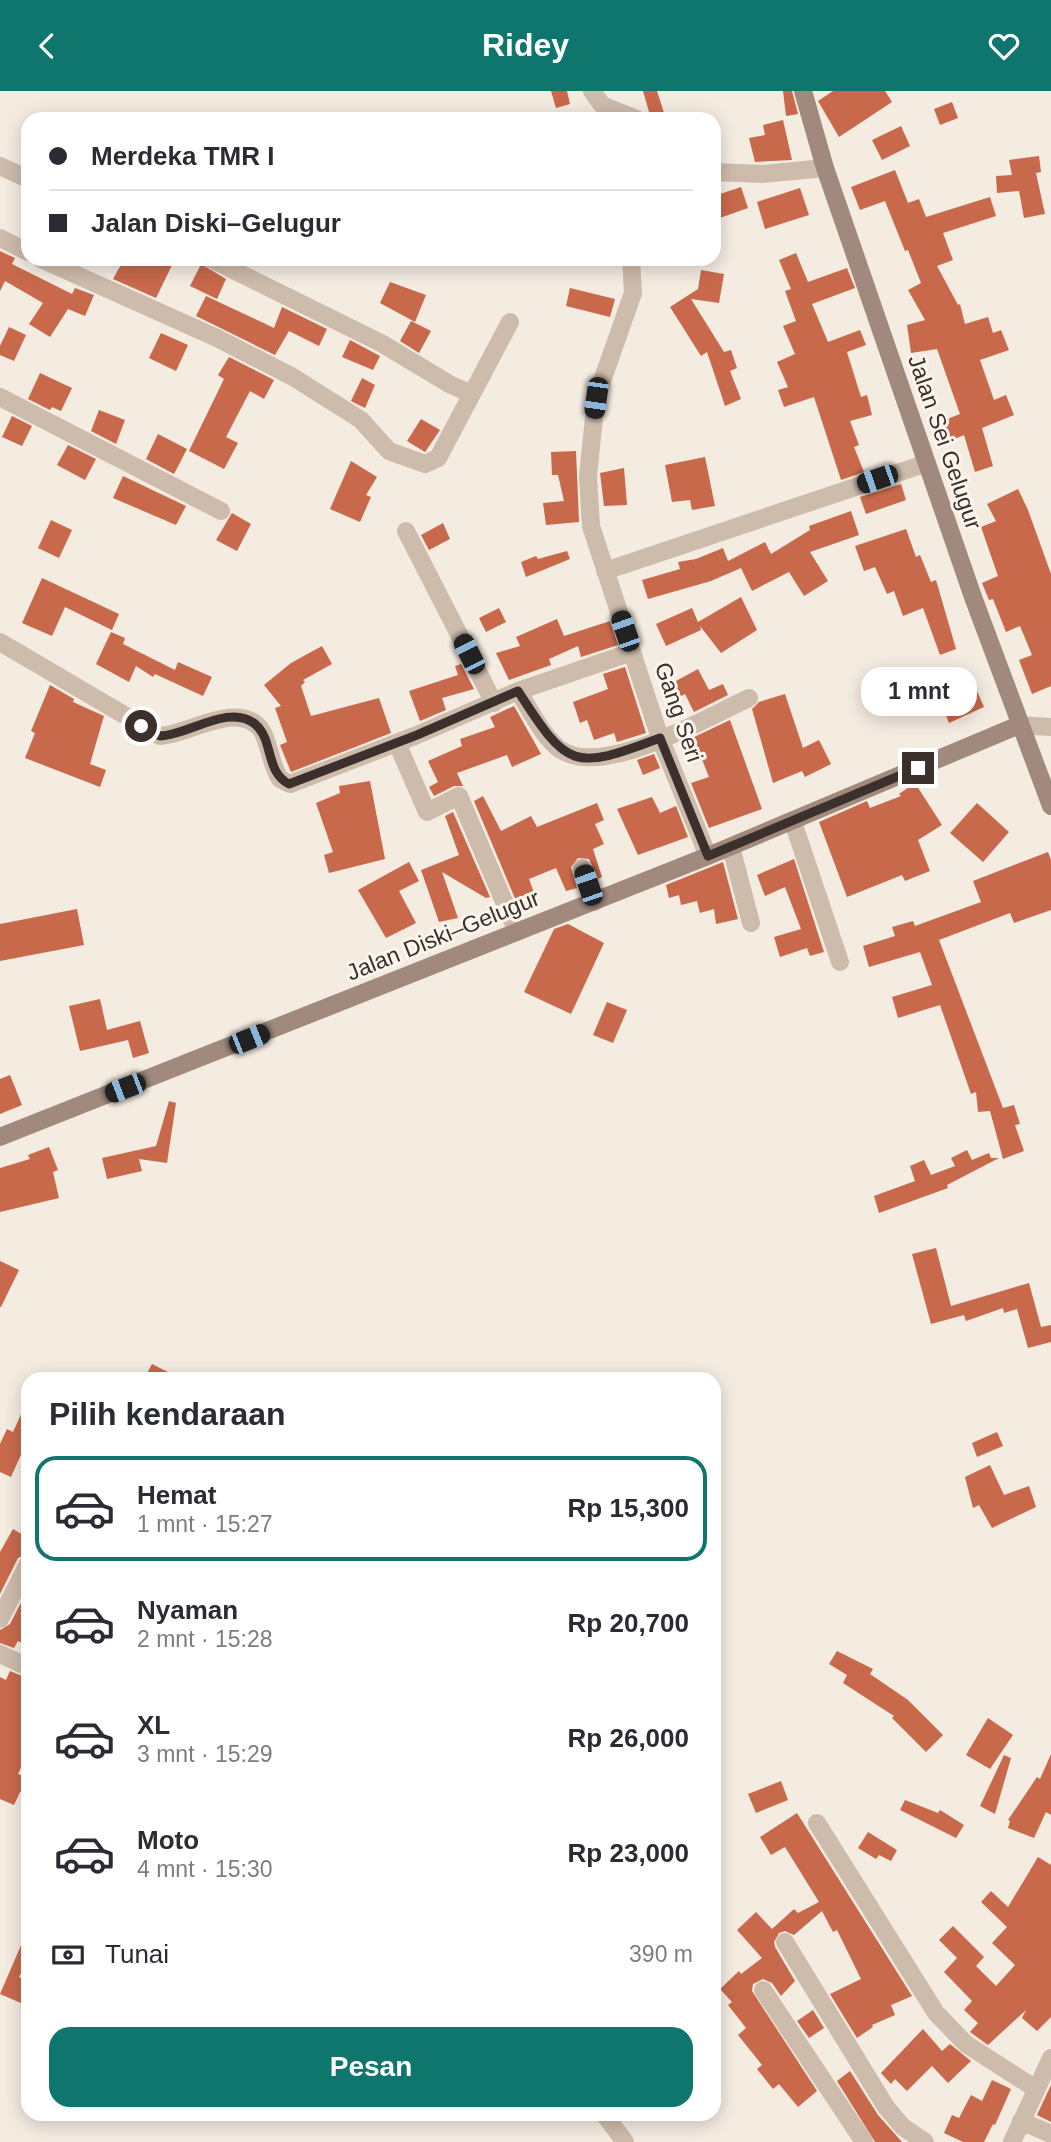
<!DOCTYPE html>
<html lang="id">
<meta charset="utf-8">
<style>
body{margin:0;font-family:Arial,sans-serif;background:#f7f7f7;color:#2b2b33;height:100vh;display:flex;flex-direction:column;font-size:26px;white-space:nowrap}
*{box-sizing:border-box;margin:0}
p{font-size:23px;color:#7c7c81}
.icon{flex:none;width:38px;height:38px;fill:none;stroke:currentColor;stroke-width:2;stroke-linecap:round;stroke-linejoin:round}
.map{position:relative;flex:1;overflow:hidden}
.details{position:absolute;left:21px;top:1281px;width:700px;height:749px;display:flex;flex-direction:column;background:#fff;border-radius:21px;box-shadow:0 4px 18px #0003}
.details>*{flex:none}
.hud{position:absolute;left:21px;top:21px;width:700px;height:154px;border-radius:21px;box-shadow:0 4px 18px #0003;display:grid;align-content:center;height:154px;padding:0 28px;background:#fff}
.end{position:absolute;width:32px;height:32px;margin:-16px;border:9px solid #3b302b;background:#fff;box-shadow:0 0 0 4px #fff}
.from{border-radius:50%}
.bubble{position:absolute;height:49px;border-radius:21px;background:#fff;box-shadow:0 4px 18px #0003;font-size:23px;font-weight:600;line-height:49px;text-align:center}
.car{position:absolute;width:21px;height:42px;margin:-21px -10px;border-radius:9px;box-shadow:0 0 5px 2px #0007;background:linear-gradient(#222 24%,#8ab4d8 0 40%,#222 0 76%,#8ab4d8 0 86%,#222 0)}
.hud b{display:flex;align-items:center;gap:24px;height:66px;font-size:26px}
.hud b+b{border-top:2px solid #e1e1e2}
.hud i{width:18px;height:18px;background:#2b2b33}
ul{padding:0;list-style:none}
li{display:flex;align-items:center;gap:21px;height:105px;margin:0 14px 10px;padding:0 14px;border:4px solid transparent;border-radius:21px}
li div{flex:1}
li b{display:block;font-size:26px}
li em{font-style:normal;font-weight:600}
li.selected{border-color:#0f766e}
li>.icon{width:63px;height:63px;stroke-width:1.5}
h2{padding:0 28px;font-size:32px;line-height:84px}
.pay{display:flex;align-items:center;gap:18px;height:77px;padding:0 28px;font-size:26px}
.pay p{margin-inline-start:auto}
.action{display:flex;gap:14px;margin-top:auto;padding:14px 28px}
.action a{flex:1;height:80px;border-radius:21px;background:#0f766e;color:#fff;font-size:28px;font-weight:600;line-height:80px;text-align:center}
header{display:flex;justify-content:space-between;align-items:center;height:91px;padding:0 28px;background:#0f766e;color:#fff;font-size:32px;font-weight:600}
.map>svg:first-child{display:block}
</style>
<header><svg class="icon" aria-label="back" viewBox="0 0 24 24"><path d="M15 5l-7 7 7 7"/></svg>Ridey<svg class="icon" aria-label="heart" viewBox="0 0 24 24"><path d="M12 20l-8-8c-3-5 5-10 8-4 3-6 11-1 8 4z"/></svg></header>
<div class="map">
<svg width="1051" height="2051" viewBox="0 0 1051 2051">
<rect width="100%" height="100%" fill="#f4ebe1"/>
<!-- building -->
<path fill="#c8694b" d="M551 0H567L570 13 556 17Z
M643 0H657L666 28H651Z
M783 0H792L798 23 786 25Z
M833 0H885L892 11 839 46 818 10Z
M952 11 958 27 940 34 934 18Z
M783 29 792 69 755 71 749 47 765 44 763 34Z
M901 35 910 55 882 69 872 49Z
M1039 65 1041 81 1036 82 1045 123 1024 127 1019 100 997 102 996 85 1012 84 1009 69Z
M895 79 908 112 919 108 926 126 990 106 996 125 943 142 953 169 937 175 958 214 960 213 965 233 988 226 993 242 1001 239 1009 259 980 269 994 309 1006 304 1014 324 982 337 993 375 975 381 964 344 938 355 930 335 960 323 937 258 911 262 907 234 925 229 908 199 921 192 908 159 905 160 885 110 860 119 851 96Z
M741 96 748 117 714 129V105Z
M800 97 809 124 765 138 757 111Z
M0 160 15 167 12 173 72 203 75 197 94 204 85 225 68 218 50 246 29 233 43 212 5 190 0 200Z
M796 162 808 191 847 177 855 197 812 213 828 251 860 239 866 254 847 261 861 306 867 304 872 324 850 330 859 354 854 356 864 381 841 389 814 306 784 316 778 299 788 296 777 271 795 263 783 235 796 230 785 200 791 198 779 169Z
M124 168H175L156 207 113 188Z
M201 173 226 188 217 208 190 195Z
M701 179 724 183 719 212 691 208 724 261 731 259 737 277 730 280 741 308 725 315 707 261 701 265 670 216 698 198Z
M390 191 426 204 415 231 380 212Z
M570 197 615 208 610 226 566 215Z
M206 205 274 237 282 216 327 238 319 255 289 240 275 264 196 225Z
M411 230 431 240 419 262 400 250Z
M9 236 26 244 14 270 0 264V255Z
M161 242 188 254 176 280 149 267Z
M350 249 380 265 373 279 342 266Z
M229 266 274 289 264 308 250 300 226 346 238 352 224 378 189 360 224 288 218 284Z
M40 282 72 297 61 320 52 316 50 319 28 308Z
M362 287 375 294 365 317 351 310Z
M99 319 125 329 116 353 91 340Z
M12 325 32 335 22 355 2 346Z
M421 328 440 339 425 361 407 350Z
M158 343 187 358 174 383 146 368Z
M68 354 96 368 85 389 57 374Z
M576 360 579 431 546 434 543 412 564 410 558 384H552L551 361Z
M705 366 715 415 692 419 690 409 672 411 665 374Z
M351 370 377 386 366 404 371 406 360 431 330 418Z
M624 377 627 414 604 415 600 382Z
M123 385 186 415 176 434 113 407Z
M901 393 906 409 866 423 860 406Z
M1018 398 1028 419 1051 483V595L1032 603 1019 569 1032 564 1020 535 1006 541 993 508 989 509 982 492 998 485 981 436 996 430 987 413Z
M851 420 859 444 810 461 828 490 804 505 789 481 752 500 741 477 711 490 648 508 642 489 680 478 678 471 696 468 723 457 728 470 765 451 771 463 810 439 809 435Z
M232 422 251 433 237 460 216 449Z
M51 429 72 439 59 467 38 457Z
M443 432 450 448 429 459 421 444Z
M906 438 916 466 920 464 931 491 936 489 956 558 940 564 923 517 903 525 894 500 887 503 875 476 864 480 855 455Z
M567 460 570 468 526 486 521 471 536 465 538 468Z
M42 487 119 523 112 539 65 516 52 545 22 532Z
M741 506 757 539 721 562 700 535 701 539 666 555 656 533 692 517 698 531Z
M499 517 506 531 486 541 479 527Z
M557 528 564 545 610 530 618 554 581 566 578 555 549 568 551 574 509 589 496 562 520 555 516 546Z
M111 541 125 547 123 553 175 579 178 571 212 586 203 605 155 583 153 586 136 575 129 591 96 573Z
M322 555 332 573 303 589 305 591 301 595 311 625 379 607 391 642 291 681 280 654 287 651 275 617 281 615 264 594 291 572Z
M461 573 474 598 442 607 446 619 420 630 409 600 458 584 455 575Z
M625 576 646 642 617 651 614 642 594 649 587 629 580 632 573 611 608 598 603 583Z
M698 578 709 599 723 593 728 604 694 621 685 603 672 610 665 596Z
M50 594 74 608 73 611 104 625 90 673 106 679 100 696 25 667 35 642 31 640Z
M977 600 984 616 949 632 942 615Z
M785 603 803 657 819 649 831 673 805 686 802 680 773 692 752 618 759 611Z
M514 615 541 663 512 676 507 664 457 682 463 695H454L434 705 429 696 438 691 428 670 462 655 460 648 495 636 490 626Z
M730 629 762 718 709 737 691 692 709 686 697 656 693 658 690 648Z
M654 663 660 677 643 684 637 669Z
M370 690 385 768 329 782 324 764 333 761 316 712 340 702 339 695Z
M915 692 942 734 918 749 930 780 905 790 902 784 847 806 819 731 867 710 870 717 901 705 899 703Z
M483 705 501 740 531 725 537 736 597 712 604 729 595 733 604 753 593 758 602 786 598 788 589 768 578 767 571 776 577 797 566 800 556 777 529 788 537 810 519 817 474 710Z
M652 706 660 722 676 715 688 746 638 764 617 718Z
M977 712 1009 741 983 771 950 742Z
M453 721 490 806 486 807 442 781 458 827 439 831 421 779 459 764 445 725Z
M1048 761 1051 769V819L1014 832 1010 822 939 849 1003 1017 1014 1014 1020 1033 1015 1034 1024 1060 1003 1068 990 1020 978 1021 976 1001 971 1003 940 914 898 927 892 906 932 894 920 861 869 876 863 855 895 845 892 836 913 830 915 835 981 811 973 790Z
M794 768 824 861 810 865 807 857 780 866 774 846 801 838 785 796 765 805 757 784Z
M409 771 419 790 399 800 416 832 386 847 358 799Z
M723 771 738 828 716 833 714 818 700 822 697 810 681 814 679 804 669 807 666 794Z
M77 818 84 854 0 870V833Z
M568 833 604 852 571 923 524 901 554 838Z
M100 908 107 939 140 930 149 962 133 967 128 949 80 960 69 915Z
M607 911 627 919 613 952 593 944Z
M10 984 22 1014 0 1023V988Z
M169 1010 176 1012 167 1072 139 1068 142 1080 107 1088 102 1067 156 1055Z
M49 1056 58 1079 53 1081 59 1107 0 1121V1077L30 1068 28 1064Z
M967 1059 972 1069 989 1062 991 1067H999L947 1094 948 1097 879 1122 874 1105 915 1090 910 1075 924 1069 931 1084 955 1075 951 1067Z
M936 1157 951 1215 1029 1192 1041 1236 1051 1234V1251L1028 1257 1017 1218 1004 1222 1003 1217 966 1230 964 1224 931 1233 912 1163Z
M0 1170 19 1179 1 1216H0Z
M152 1273 182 1288H144Z
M28 1308V1348L11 1386 0 1381V1353L7 1338 13 1341Z
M997 1341 1003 1355 977 1366 972 1352Z
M990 1374 1004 1404 1029 1395 1036 1416 992 1437 979 1414 973 1417 965 1386Z
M13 1438 28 1447V1462L18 1467 0 1503V1461Z
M28 1498V1555L18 1550 14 1557 0 1552V1539L10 1533Z
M837 1560 873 1578 870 1583 908 1609 943 1644 926 1661 892 1627 894 1625 843 1592 847 1584 829 1573Z
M10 1580 27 1587 23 1598 28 1601V1661L18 1683 28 1687V1704L20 1701 14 1714 0 1708V1586L6 1589Z
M988 1627 1013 1644 990 1678 966 1664Z
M1051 1663V1724L1046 1721 1034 1747 1008 1737 1010 1730 1008 1729 1037 1686 1040 1688Z
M1004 1664 1011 1667 995 1723 980 1715Z
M781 1690 788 1709 756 1722 748 1703Z
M905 1709 938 1722 940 1719 964 1734 956 1747 900 1719Z
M797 1722 912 1905 891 1914 895 1924 872 1934 873 1936 857 1947 830 1903 861 1888 837 1839 833 1841 822 1820 794 1844 785 1840 779 1842 774 1851 775 1856 795 1890 781 1905 772 1892 763 1888 753 1893 752 1900 817 2000 798 2016 779 1993 773 1998 757 1978 762 1974 738 1944 746 1937 728 1914 732 1911 720 1898 739 1880 741 1883 762 1867 737 1839 756 1821 772 1838 794 1818 798 1822 819 1811 785 1756 771 1764 760 1746Z
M868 1741 897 1759 891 1770 879 1764 876 1768 858 1757Z
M1038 1766 1051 1774V1926L1037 1940 1022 1927 1026 1919 988 1954 970 1941 978 1932 964 1919 972 1910 944 1881 957 1867 939 1849 953 1835 984 1866 976 1875 996 1895 1015 1874 992 1852 1007 1836 981 1811 991 1800 1008 1816Z
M28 1838V1869L19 1886 28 1890V1915L0 1903Z
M813 1919 824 1937 809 1947 797 1930Z
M923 1938 942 1960 950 1953 971 1970 948 1992 932 1975 907 2000 895 1988 891 1993 881 1982Z
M850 1980 878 2024 902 2051H875L837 1990Z
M992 1989 1011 1998 995 2034 993 2033 984 2051H963L944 2042 952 2024 959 2027 971 2004 982 2010Z
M1051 1994V2031L1037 2024Z"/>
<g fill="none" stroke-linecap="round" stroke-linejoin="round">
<!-- minor -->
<path stroke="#cdbbac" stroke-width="18" d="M592 0 602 14 637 28
M0 75 28 88
M714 81 762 83 825 77
M0 147 28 161
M41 168 217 247 293 286 361 329 389 360 425 373 438 367 510 231
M211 168 381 252 451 294 472 303
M631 168 633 202 596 307 588 385 591 435 660 647 708 765
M0 306 221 420
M406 440 494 612
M605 480 927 372
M0 551 160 645C188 644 243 606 263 642 270 656 271 674 280 688L290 693 417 644 518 600 632 561
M518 600C530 618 541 643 558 657 600 690 707 626 749 607
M1019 634 1051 636
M397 652 427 721 459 705 517 841
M793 731 840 871
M731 756 751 832
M582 777 594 811
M0 1528 28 1473
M0 1563 28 1576
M817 1732 936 1922 966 1953 1036 1998
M785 1851 886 2016 903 2036 925 2051
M763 1899 864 2051
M604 2023 625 2051
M1021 2030 1051 2043
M1012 2051 1051 1967"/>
<!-- secondary -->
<path stroke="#a18a7d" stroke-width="18" d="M803 0 825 77 973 506 1051 715
M0 1046 708 765 1019 634"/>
</g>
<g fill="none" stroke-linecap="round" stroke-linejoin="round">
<!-- route -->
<path stroke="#3b302b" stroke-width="9" d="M141 635 160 645C188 644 230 612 255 633 274 649 265 681 289 693L417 644 518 600C568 678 573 680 660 647L708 765 918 677"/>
</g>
<g text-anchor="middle" stroke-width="6" stroke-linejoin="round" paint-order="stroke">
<!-- street labels -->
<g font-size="23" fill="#3b302b" stroke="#fbf5ee">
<text transform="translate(945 351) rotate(71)" y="8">Jalan Sei Gelugur</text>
<text transform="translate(679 621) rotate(71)" y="8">Gang Seri</text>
<text transform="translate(443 844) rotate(-22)" y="8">Jalan Diski–Gelugur</text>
</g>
</g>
</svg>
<i class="end from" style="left:141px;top:635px"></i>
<i class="end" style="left:918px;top:677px"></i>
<div class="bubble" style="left:861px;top:576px;width:116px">1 mnt</div>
<i class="car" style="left:596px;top:307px;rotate:188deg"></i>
<i class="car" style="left:877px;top:388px;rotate:251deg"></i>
<i class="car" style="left:625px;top:540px;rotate:341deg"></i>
<i class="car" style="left:469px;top:563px;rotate:333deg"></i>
<i class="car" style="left:588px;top:794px;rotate:341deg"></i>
<i class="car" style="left:249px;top:948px;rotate:68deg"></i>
<i class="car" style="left:125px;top:997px;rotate:249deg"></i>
<div class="hud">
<b><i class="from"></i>Merdeka TMR I</b>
<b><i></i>Jalan Diski–Gelugur</b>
</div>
<section class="details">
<h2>Pilih kendaraan</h2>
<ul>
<li class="selected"><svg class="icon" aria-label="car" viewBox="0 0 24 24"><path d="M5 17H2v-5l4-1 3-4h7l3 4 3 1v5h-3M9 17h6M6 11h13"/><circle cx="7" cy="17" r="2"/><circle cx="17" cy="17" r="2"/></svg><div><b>Hemat</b><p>1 mnt · 15:27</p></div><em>Rp 15,300</em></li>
<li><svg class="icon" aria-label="car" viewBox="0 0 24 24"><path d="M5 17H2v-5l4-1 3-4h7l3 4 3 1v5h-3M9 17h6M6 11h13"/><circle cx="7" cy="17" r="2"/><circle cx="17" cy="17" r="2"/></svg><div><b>Nyaman</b><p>2 mnt · 15:28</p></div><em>Rp 20,700</em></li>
<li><svg class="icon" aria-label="car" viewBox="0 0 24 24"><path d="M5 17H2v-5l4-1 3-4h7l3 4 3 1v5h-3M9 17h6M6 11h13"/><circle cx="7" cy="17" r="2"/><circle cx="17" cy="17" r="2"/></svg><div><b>XL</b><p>3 mnt · 15:29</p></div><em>Rp 26,000</em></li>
<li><svg class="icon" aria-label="car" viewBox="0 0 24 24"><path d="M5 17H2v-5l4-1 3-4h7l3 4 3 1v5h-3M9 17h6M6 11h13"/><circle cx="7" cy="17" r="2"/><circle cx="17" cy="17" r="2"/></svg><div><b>Moto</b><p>4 mnt · 15:30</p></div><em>Rp 23,000</em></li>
</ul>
<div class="pay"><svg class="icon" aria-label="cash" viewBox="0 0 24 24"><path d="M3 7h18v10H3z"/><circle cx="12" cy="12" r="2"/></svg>Tunai<p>390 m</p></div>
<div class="action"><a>Pesan</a></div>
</section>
</div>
